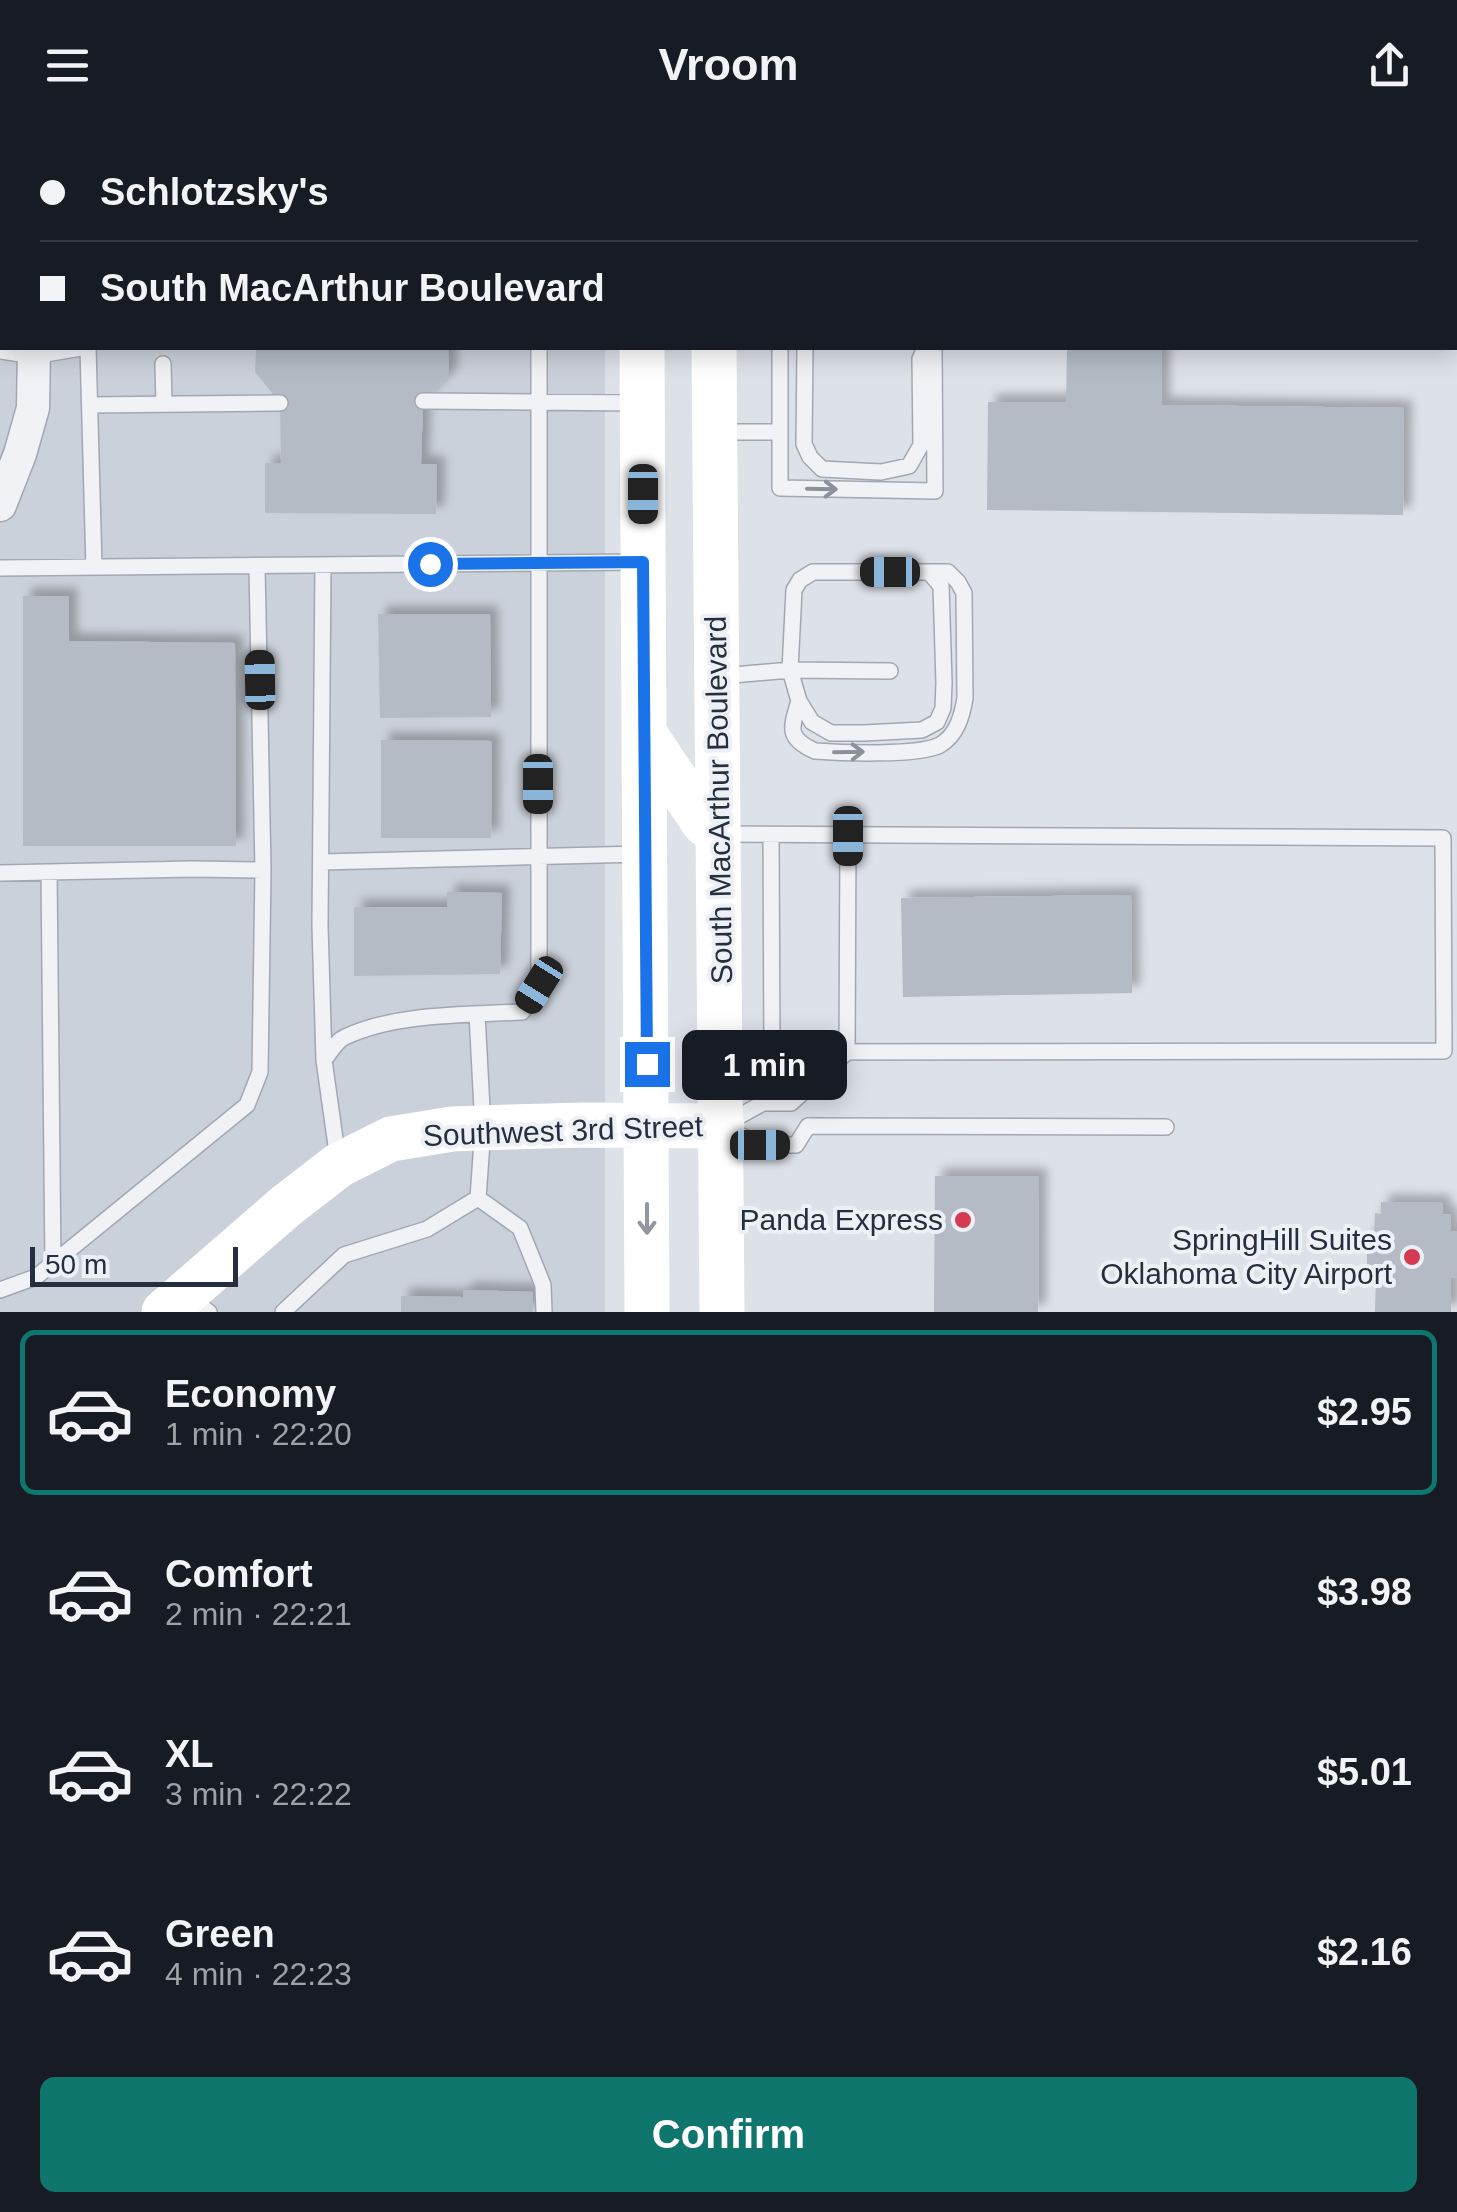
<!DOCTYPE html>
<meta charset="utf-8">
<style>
body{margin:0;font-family:Helvetica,sans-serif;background:#20242c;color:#f1f3f6;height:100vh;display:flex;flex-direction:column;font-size:38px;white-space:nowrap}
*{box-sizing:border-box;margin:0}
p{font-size:32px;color:#9ea1a6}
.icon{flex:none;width:55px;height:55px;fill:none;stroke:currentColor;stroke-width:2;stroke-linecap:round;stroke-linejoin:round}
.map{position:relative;height:1182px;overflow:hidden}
.side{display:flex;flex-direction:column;background:#171b24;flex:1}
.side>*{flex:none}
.hud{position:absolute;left:0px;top:0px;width:1458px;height:220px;box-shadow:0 5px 25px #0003;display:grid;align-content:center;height:220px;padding:0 40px;background:#171b24}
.scale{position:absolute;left:30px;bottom:25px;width:208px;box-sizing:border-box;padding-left:10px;border:5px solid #262f3f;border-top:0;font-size:28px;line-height:35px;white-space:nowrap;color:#262f3f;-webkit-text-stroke:8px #edf0f5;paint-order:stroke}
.end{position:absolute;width:45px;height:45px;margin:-22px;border:12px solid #1a73e8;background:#fff;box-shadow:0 0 0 5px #fff}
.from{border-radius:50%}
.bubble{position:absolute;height:70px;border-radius:15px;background:#171b24;box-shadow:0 5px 25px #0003;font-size:32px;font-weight:700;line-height:70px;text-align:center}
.car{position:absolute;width:30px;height:60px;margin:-30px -15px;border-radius:12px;box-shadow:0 0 8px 2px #0007;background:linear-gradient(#222 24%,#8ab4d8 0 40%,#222 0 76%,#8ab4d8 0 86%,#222 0)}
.hud b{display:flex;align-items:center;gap:35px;height:95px;font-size:38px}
.hud b+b{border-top:2px solid #363941}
.hud i{width:25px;height:25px;background:#f1f3f6}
ul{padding:18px 0 0;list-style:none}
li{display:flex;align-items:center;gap:30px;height:165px;margin:0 20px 15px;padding:0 20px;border:5px solid transparent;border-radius:15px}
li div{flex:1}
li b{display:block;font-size:38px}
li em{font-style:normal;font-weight:700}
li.selected{border-color:#0f766e}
li>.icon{width:90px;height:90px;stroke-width:1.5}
.cta{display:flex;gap:20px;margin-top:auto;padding:20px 40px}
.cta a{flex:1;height:115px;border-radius:15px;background:#0f766e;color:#fff;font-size:40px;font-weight:700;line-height:115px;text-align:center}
header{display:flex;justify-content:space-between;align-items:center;height:130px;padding:0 40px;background:#171b24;font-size:45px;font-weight:700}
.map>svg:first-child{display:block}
</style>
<header><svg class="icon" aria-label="menu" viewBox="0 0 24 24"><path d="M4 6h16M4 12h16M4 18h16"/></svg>Vroom<svg class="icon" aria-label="share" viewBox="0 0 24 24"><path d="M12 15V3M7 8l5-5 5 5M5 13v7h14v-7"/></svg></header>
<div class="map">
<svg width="1457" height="1182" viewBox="0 0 1457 1182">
<defs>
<filter id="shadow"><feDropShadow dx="8" dy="-8" stdDeviation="5" flood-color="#0004"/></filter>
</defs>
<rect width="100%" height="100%" fill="#dde1e8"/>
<!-- built -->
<path fill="#cbd1da" d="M0 119H2V218H605V1182H0Z"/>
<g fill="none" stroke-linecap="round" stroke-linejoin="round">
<!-- stream -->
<path stroke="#96b0ca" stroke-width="9" d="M1455 30H1457"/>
</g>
<!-- building -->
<path fill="#b4bbc5" filter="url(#shadow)" d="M256 218H448L449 246 423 271 421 334H437L436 384 265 383V333H281L280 273 255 242Z
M1067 218 1162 219V275L1404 278 1403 385 987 380 988 272H1066Z
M23 466H69V511L235 513 236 716H23Z
M378 484H490L491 587 380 588Z
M381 610 492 611 491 708H381Z
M447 762 502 763 500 844 354 846V777H447Z
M1131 765 1132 863 903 867 901 768Z
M935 1046H1039L1038 1182H934Z
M1381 1072 1443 1073 1442 1084 1451 1085 1450 1101 1457 1102V1148H1451V1182H1375L1376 1148H1367V1105H1374L1375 1083 1381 1084Z
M464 1160 533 1162V1182H401V1166L463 1167Z"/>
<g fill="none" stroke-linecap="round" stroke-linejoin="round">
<defs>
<path id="service" d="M88 218 94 437
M780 218V358L935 361 934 218
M805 218 804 314 810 327 822 339 881 342 909 336 921 315 920 229 925 218
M0 221 34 226 81 218
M163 234 164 274
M423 271 638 273
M90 275 280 273
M718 302H779
M323 435 320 796 324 930
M257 436 263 740
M0 438 639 432
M813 442H929L941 456 944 553 943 578 937 592 922 600 864 603H831L812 592 799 571 790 540 794 460 800 450Z
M721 546 790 540 890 541
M799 571C791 598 786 608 815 621 841 623 919 626 940 615 957 605 962 586 965 568L964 463 958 452 948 442H929
M723 704 1443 708 1444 921 772 922 771 705
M321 732 641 724
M49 742 53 1134
M0 743 192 739 263 740 260 942 247 975 36 1147 0 1160
M477 884 483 998 478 1068 520 1098 543 1155 544 1182
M727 993 763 973H791L847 922 848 706
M808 996 1166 997
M726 998 760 1015H796L808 996
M338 1030 324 930C330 923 336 911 345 907 396 883 466 885 522 882L539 855V218
M187 1166 209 1182
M283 1182 344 1125 427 1099 478 1068"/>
<path id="minor" d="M37 2V0
M0 375 20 324 33 278 34 218"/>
<path id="primary" d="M1427 2V0
M0 92H2
M1455 100H1457"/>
</defs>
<!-- service casing -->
<use href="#service" stroke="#a2a8b2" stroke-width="18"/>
<!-- minor casing -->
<use href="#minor" stroke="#a2a8b2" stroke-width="35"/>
<!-- primary casing -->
<use href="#primary" stroke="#9ca6b4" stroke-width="52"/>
<!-- service -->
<use href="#service" stroke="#f0f2f6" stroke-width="15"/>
<!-- minor -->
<use href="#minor" stroke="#f0f2f6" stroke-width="32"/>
<!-- secondary -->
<path stroke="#fff" stroke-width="45" d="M641 0V2
M713 0V2
M642 218 647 1182
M714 218 722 1182
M644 603 704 693 719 704
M164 1182 286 1076 339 1035 391 1009 452 999 510 997 583 995 722 996"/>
<!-- primary -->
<use href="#primary" stroke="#fff" stroke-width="50"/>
</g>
<!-- one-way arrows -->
<defs><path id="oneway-shaft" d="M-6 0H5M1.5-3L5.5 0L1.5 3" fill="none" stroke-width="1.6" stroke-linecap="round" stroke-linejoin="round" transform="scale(2.5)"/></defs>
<g stroke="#8b909a">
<use href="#oneway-shaft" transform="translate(822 359) rotate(1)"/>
<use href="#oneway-shaft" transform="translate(849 622) rotate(-1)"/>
</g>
<use stroke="#92979f" href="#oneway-shaft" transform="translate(647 1089) rotate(90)"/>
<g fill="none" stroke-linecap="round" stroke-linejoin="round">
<!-- route -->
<path stroke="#1a73e8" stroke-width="12" d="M430 434 643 432 647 934"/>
</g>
<!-- markers -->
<g fill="#d43b53" stroke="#edf0f5" stroke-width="4">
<circle cx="963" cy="1090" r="10"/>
<circle cx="1412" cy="1127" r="10"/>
</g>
<g text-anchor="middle" stroke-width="8" stroke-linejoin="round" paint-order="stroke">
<!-- street labels -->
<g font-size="30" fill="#262f3f" stroke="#edf0f5">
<text transform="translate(719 670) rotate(-91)" y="10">South MacArthur Boulevard</text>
<text transform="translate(563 1001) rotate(-2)" y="10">Southwest 3rd Street</text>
</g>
<!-- poi labels -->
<g font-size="30" fill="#262f3f" stroke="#edf0f5" text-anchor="end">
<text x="943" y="1100">Panda Express</text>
<text x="1392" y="1120">SpringHill Suites<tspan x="1392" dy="34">Oklahoma City Airport</tspan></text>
</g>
</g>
</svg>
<div class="scale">50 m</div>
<i class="end from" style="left:430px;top:434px"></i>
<i class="end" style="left:647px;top:934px"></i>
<div class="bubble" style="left:682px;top:900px;width:165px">1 min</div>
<i class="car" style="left:643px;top:364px;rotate:180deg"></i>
<i class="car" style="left:890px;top:442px;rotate:270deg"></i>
<i class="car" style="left:260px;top:550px;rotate:359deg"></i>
<i class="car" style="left:538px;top:654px;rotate:180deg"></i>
<i class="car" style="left:848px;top:706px;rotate:180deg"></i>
<i class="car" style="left:539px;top:855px;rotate:212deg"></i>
<i class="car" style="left:760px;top:1015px;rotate:90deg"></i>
<div class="hud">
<b><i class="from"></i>Schlotzsky's</b>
<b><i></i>South MacArthur Boulevard</b>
</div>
</div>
<section class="side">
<ul>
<li class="selected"><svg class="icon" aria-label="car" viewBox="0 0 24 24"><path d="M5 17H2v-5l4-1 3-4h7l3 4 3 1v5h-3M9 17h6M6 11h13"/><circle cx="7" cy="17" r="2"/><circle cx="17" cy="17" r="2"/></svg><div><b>Economy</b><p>1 min · 22:20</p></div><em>$2.95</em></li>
<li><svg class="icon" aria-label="car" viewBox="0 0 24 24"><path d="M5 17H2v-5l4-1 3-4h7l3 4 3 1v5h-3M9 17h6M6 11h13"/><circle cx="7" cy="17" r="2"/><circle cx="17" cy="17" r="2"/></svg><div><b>Comfort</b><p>2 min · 22:21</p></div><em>$3.98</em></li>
<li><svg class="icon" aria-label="car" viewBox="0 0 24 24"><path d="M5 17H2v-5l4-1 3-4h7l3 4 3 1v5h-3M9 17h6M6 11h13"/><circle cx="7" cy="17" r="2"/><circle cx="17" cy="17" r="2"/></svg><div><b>XL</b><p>3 min · 22:22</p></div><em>$5.01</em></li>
<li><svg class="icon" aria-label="car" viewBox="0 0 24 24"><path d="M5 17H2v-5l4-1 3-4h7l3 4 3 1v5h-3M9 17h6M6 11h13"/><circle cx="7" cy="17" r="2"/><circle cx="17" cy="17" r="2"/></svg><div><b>Green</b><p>4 min · 22:23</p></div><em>$2.16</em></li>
</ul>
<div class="cta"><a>Confirm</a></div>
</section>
